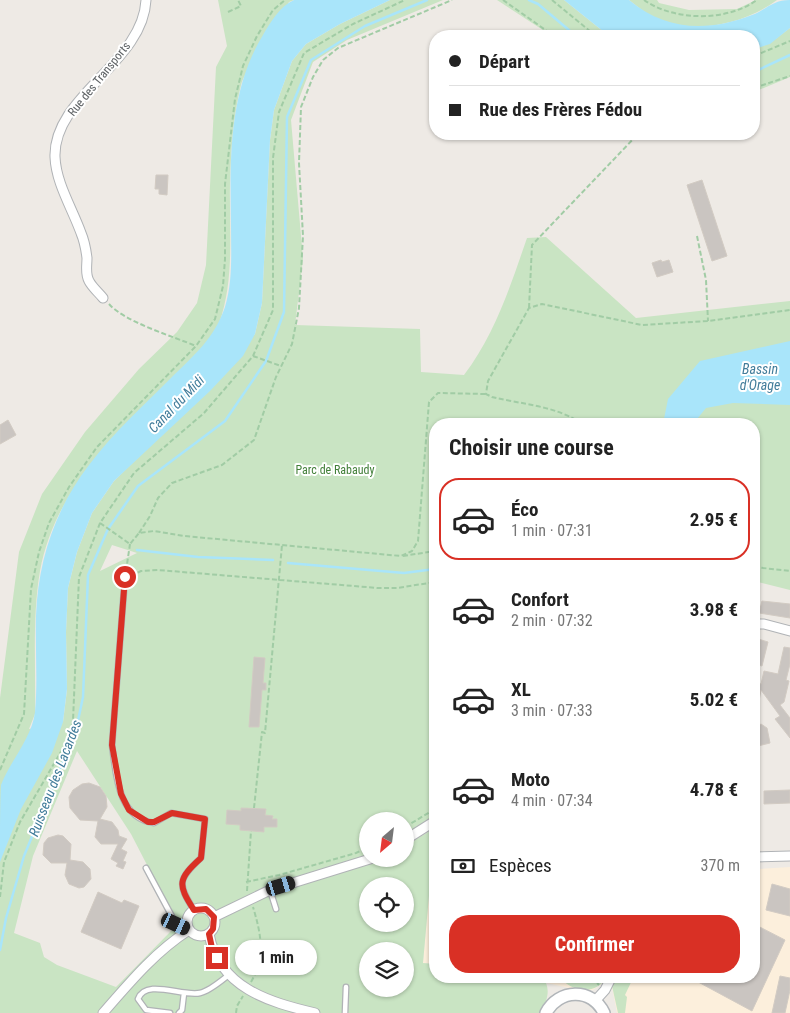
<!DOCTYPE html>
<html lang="fr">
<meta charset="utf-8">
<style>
body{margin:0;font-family:"Roboto Condensed",sans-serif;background:#f6f6f6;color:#222;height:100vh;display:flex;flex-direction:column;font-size:19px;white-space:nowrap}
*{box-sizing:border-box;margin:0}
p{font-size:16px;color:#767676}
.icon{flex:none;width:28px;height:28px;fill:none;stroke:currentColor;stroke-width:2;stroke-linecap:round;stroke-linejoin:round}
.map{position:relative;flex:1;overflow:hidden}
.details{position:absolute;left:429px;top:418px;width:331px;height:565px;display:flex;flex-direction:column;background:#fff;border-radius:20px;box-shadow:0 1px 4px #0004}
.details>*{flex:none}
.hud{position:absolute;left:429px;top:30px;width:331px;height:110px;border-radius:20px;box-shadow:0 1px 4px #0004;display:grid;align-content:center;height:110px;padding:0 20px;background:#fff}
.needle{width:32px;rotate:208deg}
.buttons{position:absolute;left:359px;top:812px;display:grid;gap:10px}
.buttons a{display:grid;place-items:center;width:55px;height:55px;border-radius:50%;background:#fff;box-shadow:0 1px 4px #0004;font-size:25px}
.end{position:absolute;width:22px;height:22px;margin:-11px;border:6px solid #d93025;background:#fff;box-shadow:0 0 0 2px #fff}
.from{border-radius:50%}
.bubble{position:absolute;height:35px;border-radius:18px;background:#fff;box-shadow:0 1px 4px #0004;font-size:16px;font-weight:700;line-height:35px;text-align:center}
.car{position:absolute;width:15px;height:30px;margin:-15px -8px;border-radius:6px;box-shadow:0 0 4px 1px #0007;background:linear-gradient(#222 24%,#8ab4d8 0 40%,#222 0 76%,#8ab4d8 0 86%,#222 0)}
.hud b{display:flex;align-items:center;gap:18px;height:48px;font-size:19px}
.hud b+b{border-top:1px solid #e0e0e0}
.hud i{width:12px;height:12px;background:#222}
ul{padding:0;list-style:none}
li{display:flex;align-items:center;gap:15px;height:82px;margin:0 10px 8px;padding:0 10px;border:2px solid transparent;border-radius:20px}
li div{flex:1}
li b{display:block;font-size:19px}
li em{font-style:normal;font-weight:700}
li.current{border-color:#d93025}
li>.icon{width:45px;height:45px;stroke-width:1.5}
h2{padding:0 20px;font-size:22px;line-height:60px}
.pay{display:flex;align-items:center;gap:12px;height:55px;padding:0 20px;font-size:19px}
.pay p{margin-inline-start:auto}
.primary-button{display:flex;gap:10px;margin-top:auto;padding:10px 20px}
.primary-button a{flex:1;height:58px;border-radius:20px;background:#d93025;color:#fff;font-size:20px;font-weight:700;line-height:58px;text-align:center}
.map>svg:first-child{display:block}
</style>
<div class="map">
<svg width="790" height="1013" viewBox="0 0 790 1013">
<rect width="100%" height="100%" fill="#eeeae5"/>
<!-- commercial -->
<path fill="#fcefdc" d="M433 844H435V964L423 963Z
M754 866 759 869 790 867V1013H617L612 987 604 982 593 990 573 989 547 983 542 976H754Z"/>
<!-- green -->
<path fill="#c9e4c3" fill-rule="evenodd" d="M218 0H294L289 2C277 22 266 41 254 61 250 68 243 76 241 85 233 117 231 150 230 183 229 232 235 278 219 324 211 345 159 390 141 409 95 455 52 505 40 571 32 618 36 667 35 714L29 729 63 722 67 690 66 632 68 588 77 552 92 513 114 481 154 442 255 334 262 303 270 140 274 110 292 61 306 44 340 24 390 0H443L347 40 313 62 291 120 303 259 295 325 420 329 421 372 464 375C495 334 510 287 527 238L546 237 636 318 790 301V590L754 581V424H435V815L405 835V821H368V859L372 864 382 859H405V846L435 828 423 963 435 964V976H542C552 990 547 999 541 1013H0V698L19 552 42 494 85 432 139 369 177 332 197 303 206 265 216 67 227 46ZM112 545 137 553 100 571ZM77 751 131 834 176 921 172 930 116 987 57 965 44 957 40 943 14 933 33 856ZM368 886H405V924H368ZM368 951H405V989H368Z
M497 0H564L609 36H552Z
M629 0H657L659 3 689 10 737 9 756 0H777C746 23 699 34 662 21 650 17 639 8 629 0Z
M790 28V77L754 92V49L770 43Z
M559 976H607C597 996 571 993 559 976Z
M617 976H634L625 995 627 997 625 1013H618L612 986Z"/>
<!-- water -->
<path fill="#a9e5fa" d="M294 0H390L340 24 306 44 292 61 274 110 270 140 262 303 255 334 243 356 210 391 114 481 92 513 77 552 68 588 66 632 67 689 63 722 52 753 21 809 0 862C0 845 0 799 1 785 10 761 32 738 35 712 38 680 35 648 36 616 38 561 55 509 89 465 113 433 143 406 171 378 194 355 214 339 225 307 233 281 231 252 231 226 230 162 228 92 263 35 270 23 280 6 294 0Z
M564 0H629C666 31 708 32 752 15 767 9 773 0 790 0V28L770 44 754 49V36H609Z
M790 341V405L733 403 706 408 693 424H663L668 399 700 361Z"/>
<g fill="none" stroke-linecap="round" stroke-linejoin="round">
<!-- stream -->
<path stroke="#a9e5fa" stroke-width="2.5" d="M529 0 538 4 576 36
M754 72 790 55
M137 550 198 557 273 560
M288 563 404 573 435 569
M0 950 6 918 24 856 76 730 83 697 88 575 101 545 108 529 138 486 225 421 266 361 284 312 287 117 311 60 365 26 427 0"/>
</g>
<!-- building -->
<path fill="#cac5c1" stroke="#d2cbc3" d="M156 175H168L167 195 159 194V189H155Z
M702 180 727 256 712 261 687 185Z
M661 260 662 262 669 260 673 272 657 277 652 263Z
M8 420 16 435 0 444V425Z
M762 601 790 604V618L759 613Z
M755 638 768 642 762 666 754 664Z
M784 647 790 648V664L786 680 789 681 784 702 780 705 790 718V738L775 719 780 716 761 690 759 701 754 695V682L761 684 764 671 778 674Z
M254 657 265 658 263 683H266V690H262L259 727H249Z
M761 724 767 728 770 743 754 747V740L758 739 755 728Z
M89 783 100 787 106 796 107 807 100 819 112 822 118 830 119 836 127 839 121 849 127 852 123 861 126 862 123 869 116 866 118 863 111 859 118 844H101L95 837 98 821 80 820 70 808 69 797 73 790 82 784Z
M790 790V803L764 804V791Z
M241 808 266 809 265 815 273 816 272 819H277V827H264V832L240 830V825L226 824 227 810 241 811Z
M58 835 63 836 71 844 70 860 83 862 90 869 91 879 84 887 79 888 69 884 65 875 67 863H51L43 855 44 843 48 838Z
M772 884 790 889V916L766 910Z
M98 892 122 903 124 900 139 906 121 949 81 932Z
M754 924 785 940 752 1011 687 976H754Z
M780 976 790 978V990L785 1013H772Z"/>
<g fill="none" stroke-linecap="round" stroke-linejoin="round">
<defs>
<path id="lane" d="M125 577 112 745C116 773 117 818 154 823L171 813 205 819 201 858C178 879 177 884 194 910
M146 868 176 924 189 930
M270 890 276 909
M170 1013 146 1010 138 999C146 978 182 997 200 993 210 991 222 980 230 974
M179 1013 182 1010 184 993
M345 1013 346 987"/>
<path id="street" d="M103 298C99 293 92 287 89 281 85 274 87 266 87 258 86 250 84 240 81 233 72 208 56 183 55 157 53 96 143 63 146 0
M754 624H764L790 631
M405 840 435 821
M754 857 790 856
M187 922a14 14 0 1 1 28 0a14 14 0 1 1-28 0Z
M214 917 270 890 370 859
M209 934C219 988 269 1002 315 1013
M595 1001 605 990 612 976
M103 1013C130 982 155 952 189 930"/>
<path id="secondary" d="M546 1013C558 989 592 987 604 1013"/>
</defs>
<!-- lane casing -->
<use href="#lane" stroke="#b0b3b6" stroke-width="7"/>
<!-- street casing -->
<use href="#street" stroke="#b0b3b6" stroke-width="11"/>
<!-- secondary casing -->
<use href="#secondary" stroke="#b1b5b9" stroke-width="14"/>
<!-- path -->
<path stroke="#a1cca5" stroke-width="2" stroke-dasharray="5 2.5" stroke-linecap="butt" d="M503 0 554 36
M552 0 596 36
M644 0C674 21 726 22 757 0
M228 12 241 6 238 0
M754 56 790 41
M754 88 790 76
M697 236 706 280 708 321
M109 304C125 322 172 336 196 346
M529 308 532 245 638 134
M253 356 281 366
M582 424C558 406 520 404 492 397L486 394 488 381 529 308 542 304 642 325 708 321 790 310
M100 523 130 544 139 533 154 531 184 536 401 556 412 551 418 541 429 402 438 393 486 394
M139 533 150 516 158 498 172 483 222 465 254 440 276 377 292 344 299 308 303 236 299 163 301 107 313 77 323 60 338 48 452 0
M403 556 435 551
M754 567 790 571
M126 571 130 544
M131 576 141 571 158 570 378 588H397L435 582
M0 770 24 714 31 589 39 552 49 523 69 487 97 447 196 346 215 319 223 286 225 259V184L235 99 243 66 257 36 273 10 285 0
M254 808 262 732 265 733 282 545
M405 827 435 809
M246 882 279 875 356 853 368 847
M247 891 251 831
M0 897 4 862 20 822 66 743 73 721 79 577 100 523 134 473 204 413 253 356 273 310V158L279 112 304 53 353 24 405 0
M596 976V982L599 985
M251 982C266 956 261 934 253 907
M236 1013 237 1006 243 996"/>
<!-- lane -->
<use href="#lane" stroke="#fff" stroke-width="4.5"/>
<!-- street -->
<use href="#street" stroke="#fff" stroke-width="9"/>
<!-- secondary -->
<use href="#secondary" stroke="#fff" stroke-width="11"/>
</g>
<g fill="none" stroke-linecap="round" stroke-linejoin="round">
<!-- route -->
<path stroke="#d93025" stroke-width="6" d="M125 577 112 745 121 794 129 810 148 822H154L172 813 205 819 201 858C178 879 177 884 194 910L206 909 214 917 213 929 209 934 212 948 217 958"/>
</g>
<g text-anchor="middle" stroke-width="4" stroke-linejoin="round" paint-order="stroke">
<!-- street labels -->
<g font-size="12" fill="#5d6164" stroke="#fff">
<text transform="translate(99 79) rotate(-51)" y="4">Rue des Transports</text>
</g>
<!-- park labels -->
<g font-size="12" fill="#427f39" stroke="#fff">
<text x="335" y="474">Parc de Rabaudy</text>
</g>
<!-- water labels -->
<g font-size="14" font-style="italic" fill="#417c9a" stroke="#fff">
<text x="760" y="374">Bassin<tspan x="760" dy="16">d'Orage</tspan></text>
<text transform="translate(176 404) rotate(-46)" y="5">Canal du Midi</text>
<text transform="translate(55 778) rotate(-69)" y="5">Ruisseau des Lacardes</text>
</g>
</g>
</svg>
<div class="buttons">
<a><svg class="needle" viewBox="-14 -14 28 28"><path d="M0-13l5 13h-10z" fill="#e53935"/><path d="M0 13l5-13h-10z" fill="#767676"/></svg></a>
<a><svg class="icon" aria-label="locate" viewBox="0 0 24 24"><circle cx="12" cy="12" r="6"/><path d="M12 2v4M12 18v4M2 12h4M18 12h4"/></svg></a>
<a><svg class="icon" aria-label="layers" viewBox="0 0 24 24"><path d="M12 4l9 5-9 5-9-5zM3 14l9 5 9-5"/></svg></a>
</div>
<i class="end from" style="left:125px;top:577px"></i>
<i class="end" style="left:217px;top:958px"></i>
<div class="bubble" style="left:235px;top:940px;width:82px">1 min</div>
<i class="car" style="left:281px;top:886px;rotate:73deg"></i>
<i class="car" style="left:176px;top:924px;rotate:115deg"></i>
<div class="hud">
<b><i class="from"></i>Départ</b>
<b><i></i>Rue des Frères Fédou</b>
</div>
<section class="details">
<h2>Choisir une course</h2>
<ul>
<li class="current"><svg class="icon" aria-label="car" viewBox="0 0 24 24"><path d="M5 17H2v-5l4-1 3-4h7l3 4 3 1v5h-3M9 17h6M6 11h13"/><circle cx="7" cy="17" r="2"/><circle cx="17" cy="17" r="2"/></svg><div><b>Éco</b><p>1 min · 07:31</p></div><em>2.95 €</em></li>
<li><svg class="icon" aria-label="car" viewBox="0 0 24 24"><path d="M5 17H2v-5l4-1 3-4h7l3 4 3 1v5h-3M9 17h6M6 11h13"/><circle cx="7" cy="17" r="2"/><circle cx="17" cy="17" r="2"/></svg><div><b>Confort</b><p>2 min · 07:32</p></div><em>3.98 €</em></li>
<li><svg class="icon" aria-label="car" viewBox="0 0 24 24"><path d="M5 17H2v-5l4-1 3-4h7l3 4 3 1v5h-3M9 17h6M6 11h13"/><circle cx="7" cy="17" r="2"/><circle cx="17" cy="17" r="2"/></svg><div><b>XL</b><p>3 min · 07:33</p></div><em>5.02 €</em></li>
<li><svg class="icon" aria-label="car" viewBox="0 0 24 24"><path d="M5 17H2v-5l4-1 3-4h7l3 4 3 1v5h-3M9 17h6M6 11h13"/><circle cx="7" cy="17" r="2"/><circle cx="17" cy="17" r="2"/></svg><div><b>Moto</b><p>4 min · 07:34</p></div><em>4.78 €</em></li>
</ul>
<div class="pay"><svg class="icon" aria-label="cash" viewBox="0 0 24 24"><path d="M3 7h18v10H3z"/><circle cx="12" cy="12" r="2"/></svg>Espèces<p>370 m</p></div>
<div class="primary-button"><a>Confirmer</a></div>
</section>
</div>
